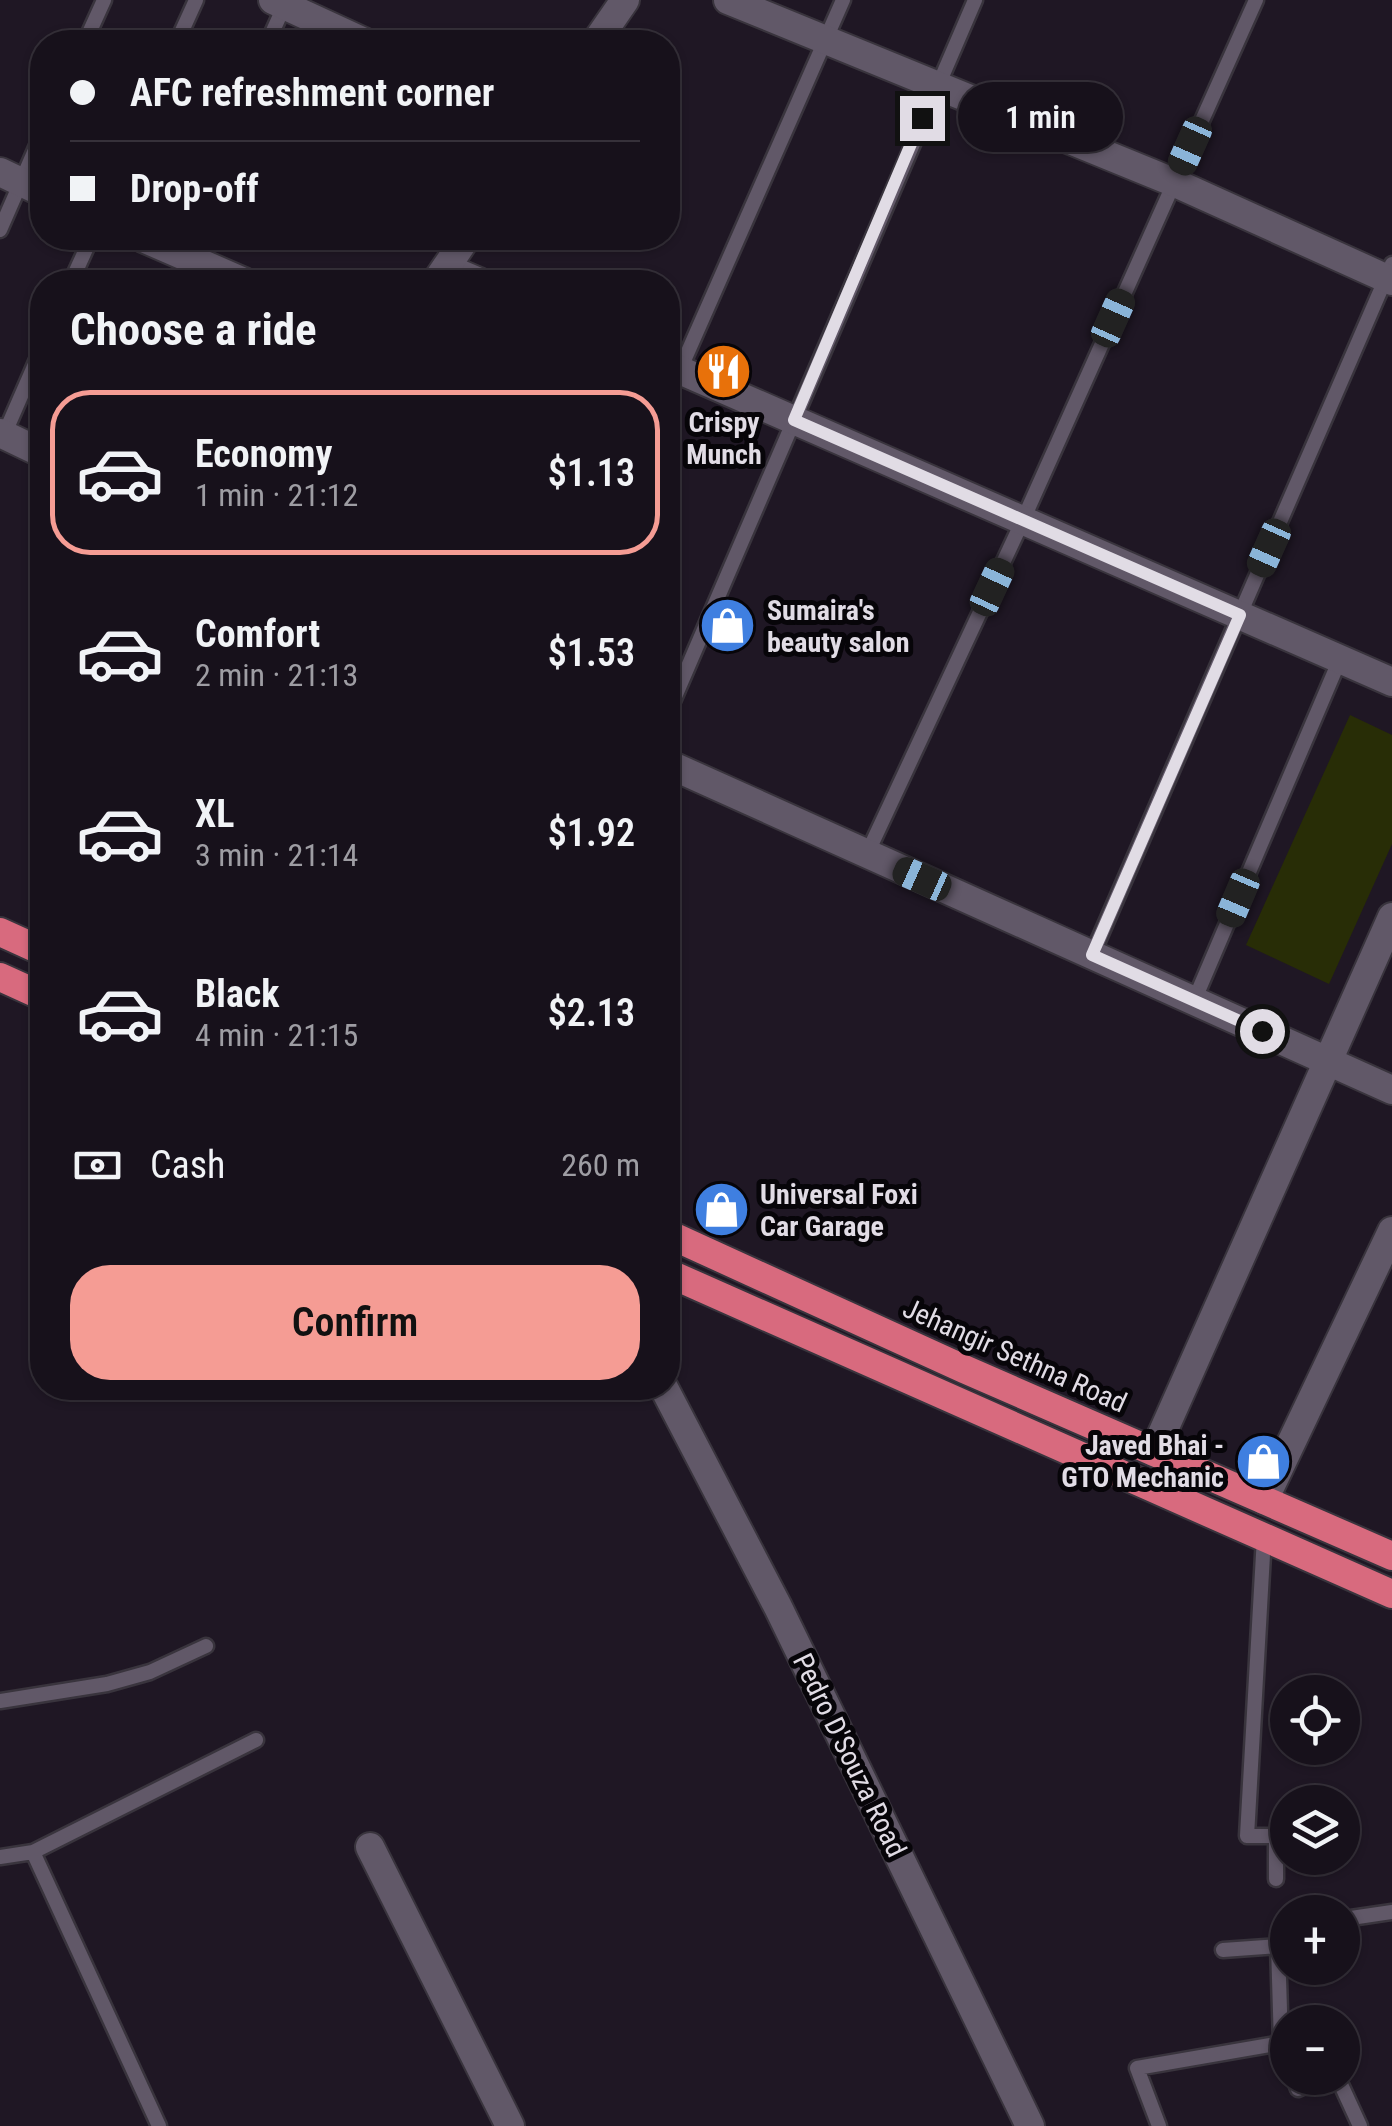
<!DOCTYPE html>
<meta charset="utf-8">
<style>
body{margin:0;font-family:"Roboto Condensed",sans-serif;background:#201a24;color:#f1f3f6;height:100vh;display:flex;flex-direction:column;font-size:38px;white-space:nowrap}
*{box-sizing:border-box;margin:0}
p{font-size:32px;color:#9e9da3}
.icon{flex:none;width:55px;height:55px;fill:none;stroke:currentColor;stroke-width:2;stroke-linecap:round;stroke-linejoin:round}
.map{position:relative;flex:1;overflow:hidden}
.drawer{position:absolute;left:30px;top:270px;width:650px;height:1130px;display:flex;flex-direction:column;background:#17111b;border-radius:40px;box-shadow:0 2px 8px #0004,0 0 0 2px #36313a}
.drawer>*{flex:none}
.top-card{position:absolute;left:30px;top:30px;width:650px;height:220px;border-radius:40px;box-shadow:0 2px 8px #0004,0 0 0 2px #36313a;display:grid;align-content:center;height:220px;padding:0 40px;background:#17111b}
.fabs{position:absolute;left:1270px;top:1675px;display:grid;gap:20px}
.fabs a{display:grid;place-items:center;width:90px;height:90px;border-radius:50%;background:#17111b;box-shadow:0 2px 8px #0004,0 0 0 2px #36313a;font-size:50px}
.end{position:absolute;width:45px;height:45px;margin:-22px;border:12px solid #e1dce5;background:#111;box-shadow:0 0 0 5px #111}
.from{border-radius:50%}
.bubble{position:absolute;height:70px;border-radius:35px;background:#17111b;box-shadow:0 2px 8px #0004,0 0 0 2px #36313a;font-size:32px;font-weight:600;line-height:70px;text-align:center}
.car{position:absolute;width:30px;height:60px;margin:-30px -15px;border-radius:12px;box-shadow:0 0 8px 2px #0007;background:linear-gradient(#222 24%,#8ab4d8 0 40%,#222 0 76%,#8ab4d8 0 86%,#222 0)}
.top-card b{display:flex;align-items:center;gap:35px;height:95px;font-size:38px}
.top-card b+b{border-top:2px solid #36313a}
.top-card i{width:25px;height:25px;background:#f1f3f6}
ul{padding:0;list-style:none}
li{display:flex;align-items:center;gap:30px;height:165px;margin:0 20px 15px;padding:0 20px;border:5px solid transparent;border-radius:40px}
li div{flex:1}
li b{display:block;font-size:38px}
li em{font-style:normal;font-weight:600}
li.on{border-color:#f59c94}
li>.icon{width:90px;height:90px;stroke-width:1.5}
h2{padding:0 40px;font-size:45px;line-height:120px}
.pay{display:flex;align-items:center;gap:25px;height:110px;padding:0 40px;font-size:38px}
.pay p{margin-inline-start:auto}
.button{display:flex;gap:20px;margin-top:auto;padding:20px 40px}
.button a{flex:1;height:115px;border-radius:40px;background:#f59c94;color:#111;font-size:40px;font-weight:600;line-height:115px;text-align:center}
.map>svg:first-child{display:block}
</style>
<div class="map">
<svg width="1392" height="2126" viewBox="0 0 1392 2126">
<rect width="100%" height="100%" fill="#1f1724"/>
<!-- green -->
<path fill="#282d06" d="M1350 715 1392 735V844L1329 984 1246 945Z"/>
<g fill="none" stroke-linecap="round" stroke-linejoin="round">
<defs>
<path id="service" d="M85 42 104 0
M177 42 196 0
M268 42 286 2
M0 230 42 134
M71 282 91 238
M668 397 843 0
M4 435 42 348
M668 713 975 0
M867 854 1023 520 1256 0
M1092 955 1392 264
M1194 1001 1340 659
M1264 1537 1247 1836H1276V1879
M0 1701 107 1684 150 1672 206 1646
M33 1852 159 2126
M0 1857 33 1852 256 1740
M1351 1918 1392 1912
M1223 1950 1278 1946 1281 2043
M1294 2078 1298 2089 1323 2078
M1338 2078 1360 2126
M1159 2126 1137 2068 1281 2043 1288 2061"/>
<path id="minor" d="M273 0 364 42
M728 0 1173 182 1392 281
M0 172 42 192
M143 238 244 282
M446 268 479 282
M668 365 1392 682
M0 433 42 453
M668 764 1392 1090
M1154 1452 1392 917
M1264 1500 1392 1231
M370 1847 510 2126"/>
<path id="tertiary" d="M596 42 625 0
M436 282 466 238
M664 1388 778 1607 1030 2126"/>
<path id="trunk" d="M0 932 42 951
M0 977 42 996
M668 1234 964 1369 1392 1556
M668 1273 1392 1594"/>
</defs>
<!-- service casing -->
<use href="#service" stroke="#39343d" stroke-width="19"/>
<!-- minor casing -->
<use href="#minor" stroke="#39343d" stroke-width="32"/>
<!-- tertiary casing -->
<use href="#tertiary" stroke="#39343d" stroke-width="32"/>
<!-- trunk casing -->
<use href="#trunk" stroke="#39343d" stroke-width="32"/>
<!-- service -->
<use href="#service" stroke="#615868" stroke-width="14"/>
<!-- minor -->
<use href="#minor" stroke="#615868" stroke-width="28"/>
<!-- tertiary -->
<use href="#tertiary" stroke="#615868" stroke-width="28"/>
<!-- trunk -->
<use href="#trunk" stroke="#d86a7e" stroke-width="28"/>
</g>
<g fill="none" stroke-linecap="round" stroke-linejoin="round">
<!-- route -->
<path stroke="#e1dce5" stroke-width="12" d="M922 118 794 420 1240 615 1092 955 1262 1031"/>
</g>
<!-- icons -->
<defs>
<symbol id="restaurant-disc" viewBox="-11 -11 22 22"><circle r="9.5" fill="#e8710a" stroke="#070509"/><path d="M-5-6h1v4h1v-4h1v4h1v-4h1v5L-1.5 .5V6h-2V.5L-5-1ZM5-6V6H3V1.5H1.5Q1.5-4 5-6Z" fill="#fff"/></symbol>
<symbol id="shop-disc" viewBox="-11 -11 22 22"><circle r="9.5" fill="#3f7fe0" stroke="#070509"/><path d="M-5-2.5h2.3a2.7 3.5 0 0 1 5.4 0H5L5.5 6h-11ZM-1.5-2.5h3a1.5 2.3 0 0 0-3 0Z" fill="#fff"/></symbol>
</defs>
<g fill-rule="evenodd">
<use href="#restaurant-disc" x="692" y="340" width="63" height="63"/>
<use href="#shop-disc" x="696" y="594" width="63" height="63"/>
<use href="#shop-disc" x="690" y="1178" width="63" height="63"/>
<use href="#shop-disc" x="1232" y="1430" width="63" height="63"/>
</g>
<g text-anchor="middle" stroke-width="10" stroke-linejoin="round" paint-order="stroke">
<!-- poi labels -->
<g font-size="28" font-weight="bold" fill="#e1dce5" stroke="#070509" text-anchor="start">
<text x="724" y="432" text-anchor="middle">Crispy<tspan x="724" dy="32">Munch</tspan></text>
<text x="767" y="620">Sumaira's<tspan x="767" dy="32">beauty salon</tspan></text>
<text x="760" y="1204">Universal Foxi<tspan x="760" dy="32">Car Garage</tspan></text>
<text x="1224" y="1455" text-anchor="end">Javed Bhai -<tspan x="1224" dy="32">GTO Mechanic</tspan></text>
</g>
<!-- street labels -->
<g font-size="28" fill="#e1dce5" stroke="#070509">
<text transform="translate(1015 1355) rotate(24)" y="10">Jehangir Sethna Road</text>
<text transform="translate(850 1755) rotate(64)" y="10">Pedro D'Souza Road</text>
</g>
</g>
</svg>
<div class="fabs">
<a><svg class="icon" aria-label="locate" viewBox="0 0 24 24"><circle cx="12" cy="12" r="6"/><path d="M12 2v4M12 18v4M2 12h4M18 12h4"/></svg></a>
<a><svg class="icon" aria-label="layers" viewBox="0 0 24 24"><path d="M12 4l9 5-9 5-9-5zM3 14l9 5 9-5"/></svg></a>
<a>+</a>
<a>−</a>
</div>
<i class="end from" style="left:1262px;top:1031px"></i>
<i class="end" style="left:922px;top:118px"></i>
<div class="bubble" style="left:958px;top:82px;width:165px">1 min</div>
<i class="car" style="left:1190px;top:146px;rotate:204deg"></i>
<i class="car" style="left:1113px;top:318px;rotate:24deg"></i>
<i class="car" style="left:1269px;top:548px;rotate:204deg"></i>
<i class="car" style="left:992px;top:587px;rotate:25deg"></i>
<i class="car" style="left:922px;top:879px;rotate:294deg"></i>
<i class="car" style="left:1238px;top:898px;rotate:203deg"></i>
<div class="top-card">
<b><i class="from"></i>AFC refreshment corner</b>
<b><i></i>Drop-off</b>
</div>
<section class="drawer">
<h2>Choose a ride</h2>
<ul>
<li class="on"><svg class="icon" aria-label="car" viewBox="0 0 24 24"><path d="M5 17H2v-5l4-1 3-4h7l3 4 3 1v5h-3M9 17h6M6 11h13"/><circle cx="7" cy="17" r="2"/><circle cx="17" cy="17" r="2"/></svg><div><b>Economy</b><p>1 min · 21:12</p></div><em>$1.13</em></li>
<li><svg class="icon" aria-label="car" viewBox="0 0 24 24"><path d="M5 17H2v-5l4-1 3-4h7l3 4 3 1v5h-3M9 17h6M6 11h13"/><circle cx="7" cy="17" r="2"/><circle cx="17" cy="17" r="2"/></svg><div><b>Comfort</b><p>2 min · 21:13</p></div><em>$1.53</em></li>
<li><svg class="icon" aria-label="car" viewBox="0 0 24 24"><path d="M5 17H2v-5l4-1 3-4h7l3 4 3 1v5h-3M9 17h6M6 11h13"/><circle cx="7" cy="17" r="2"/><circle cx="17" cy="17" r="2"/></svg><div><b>XL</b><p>3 min · 21:14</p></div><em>$1.92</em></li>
<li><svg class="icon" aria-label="car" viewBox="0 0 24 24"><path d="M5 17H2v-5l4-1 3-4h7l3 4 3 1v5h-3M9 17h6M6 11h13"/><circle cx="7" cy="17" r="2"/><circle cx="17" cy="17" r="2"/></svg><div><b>Black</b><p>4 min · 21:15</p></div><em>$2.13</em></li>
</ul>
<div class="pay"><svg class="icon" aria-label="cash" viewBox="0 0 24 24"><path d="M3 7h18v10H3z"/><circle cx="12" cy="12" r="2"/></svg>Cash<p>260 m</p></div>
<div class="button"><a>Confirm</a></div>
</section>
</div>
